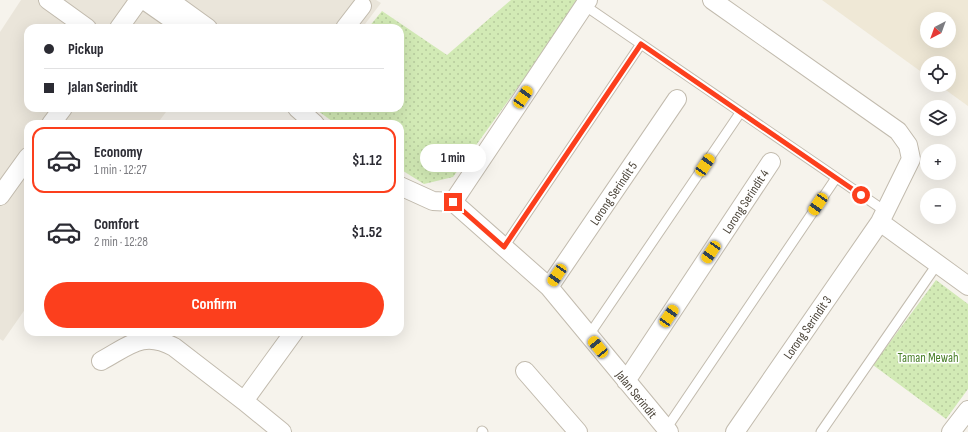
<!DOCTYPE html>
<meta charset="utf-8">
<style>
body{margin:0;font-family:"Sofia Sans Condensed",sans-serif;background:#f7f7f7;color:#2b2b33;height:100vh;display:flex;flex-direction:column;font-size:15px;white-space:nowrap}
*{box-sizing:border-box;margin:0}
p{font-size:13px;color:#7c7c81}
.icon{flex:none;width:22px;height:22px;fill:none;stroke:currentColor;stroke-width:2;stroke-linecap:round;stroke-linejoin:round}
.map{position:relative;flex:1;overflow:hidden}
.details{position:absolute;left:24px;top:120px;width:380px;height:216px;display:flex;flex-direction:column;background:#fff;border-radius:12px;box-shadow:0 4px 16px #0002}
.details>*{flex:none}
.banner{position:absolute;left:24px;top:24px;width:380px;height:88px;border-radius:12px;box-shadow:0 4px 16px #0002;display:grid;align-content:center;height:88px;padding:0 20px;background:#fff}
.needle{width:26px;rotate:221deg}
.buttons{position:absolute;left:920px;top:12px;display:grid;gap:8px}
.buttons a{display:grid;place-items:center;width:36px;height:36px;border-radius:50%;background:#fff;box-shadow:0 4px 16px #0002;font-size:20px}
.end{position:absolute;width:18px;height:18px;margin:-9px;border:5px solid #fc3f1d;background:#fff;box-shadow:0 0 0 2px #fff}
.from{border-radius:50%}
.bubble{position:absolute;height:28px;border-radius:14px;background:#fff;box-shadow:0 4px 16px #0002;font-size:13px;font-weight:700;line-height:28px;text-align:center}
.car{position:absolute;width:12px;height:24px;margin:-12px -6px;border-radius:5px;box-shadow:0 0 3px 1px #0007;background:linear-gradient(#f5c518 24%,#345 0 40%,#f5c518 0 76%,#345 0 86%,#f5c518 0)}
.banner b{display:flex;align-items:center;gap:14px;height:38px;font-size:15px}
.banner b+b{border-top:1px solid #e1e1e2}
.banner i{width:10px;height:10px;background:#2b2b33}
ul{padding:7px 0 0;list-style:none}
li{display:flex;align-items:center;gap:12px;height:66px;margin:0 8px 6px;padding:0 12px;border:2px solid transparent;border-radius:12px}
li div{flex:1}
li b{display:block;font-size:15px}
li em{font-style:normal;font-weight:700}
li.selected{border-color:#fc3f1d}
li>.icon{width:36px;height:36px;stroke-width:1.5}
.action{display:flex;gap:8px;margin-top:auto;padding:8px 20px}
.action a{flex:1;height:46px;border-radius:24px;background:#fc3f1d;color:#fff;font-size:16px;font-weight:700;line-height:46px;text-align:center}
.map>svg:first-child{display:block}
</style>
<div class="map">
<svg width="968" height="432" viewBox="0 0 968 432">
<defs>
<pattern id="park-dots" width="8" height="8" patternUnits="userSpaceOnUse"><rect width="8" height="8" fill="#d2eab5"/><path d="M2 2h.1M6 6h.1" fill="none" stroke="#b6ca9c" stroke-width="1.8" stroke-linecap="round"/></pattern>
</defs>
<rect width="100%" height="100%" fill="#f6f3ec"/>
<!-- residential -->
<path fill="#eae5da" d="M21 0H376L381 3 362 28H28V108H169L157 124H28V305L3 341 0 339V32Z"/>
<!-- education -->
<path fill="#efe8d6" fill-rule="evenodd" d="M822 0H968V106L939 85H949V63H927V76ZM927 19H949V41H927Z"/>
<!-- park -->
<path fill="url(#park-dots)" d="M511 0H581L453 177 424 184 400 169V124H336L314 108H400V28H368L382 11 447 55Z
M936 280 968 304V389L946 419 873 365Z"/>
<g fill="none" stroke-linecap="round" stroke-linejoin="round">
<defs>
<path id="service" d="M584 5 885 211
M504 247 641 44
M589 335 740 113
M666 429 836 178
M482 431 483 432
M821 432 938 263"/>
<path id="minor" d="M48 0 87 28
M144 0 184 28
M169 0 208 28
M712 0 898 131 908 145 911 159 880 222 735 432
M119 28 139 0
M345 28 362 6
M297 108 315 124
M51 124 63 108
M400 186 433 201 453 202
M0 196 28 157
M453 202 549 287 669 432
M453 202 588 0
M880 222 968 286
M549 287 677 99
M101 361C129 346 143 330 174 347L244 401
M525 371 578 432
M626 381 771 162
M282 432 244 401 294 332
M951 432 968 410"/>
</defs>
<!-- service casing -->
<use href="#service" stroke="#c2bbae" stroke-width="11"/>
<!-- minor casing -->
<use href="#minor" stroke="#c2bbae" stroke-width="20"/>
<!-- service -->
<use href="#service" stroke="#fff" stroke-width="9"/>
<!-- minor -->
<use href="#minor" stroke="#fff" stroke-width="18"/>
</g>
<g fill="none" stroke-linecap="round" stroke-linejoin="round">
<!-- route -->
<path stroke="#fc3f1d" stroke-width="5" d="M453 202 504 247 641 44 861 195"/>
</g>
<g text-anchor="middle" stroke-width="3" stroke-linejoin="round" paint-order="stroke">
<!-- street labels -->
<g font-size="13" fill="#4b4439" stroke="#fff">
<text transform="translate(613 193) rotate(-56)" y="5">Lorong Serindit 5</text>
<text transform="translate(745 201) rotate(-57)" y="5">Lorong Serindit 4</text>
<text transform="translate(807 327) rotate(-55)" y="5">Lorong Serindit 3</text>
<text transform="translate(637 394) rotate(51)" y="5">Jalan Serindit</text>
</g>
<!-- park labels -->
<g font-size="13" fill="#4a7f2a" stroke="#fff">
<text x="928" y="362">Taman Mewah</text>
</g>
</g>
</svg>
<div class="buttons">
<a><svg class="needle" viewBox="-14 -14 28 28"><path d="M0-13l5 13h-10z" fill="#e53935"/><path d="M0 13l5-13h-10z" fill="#7c7c81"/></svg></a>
<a><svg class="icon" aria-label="locate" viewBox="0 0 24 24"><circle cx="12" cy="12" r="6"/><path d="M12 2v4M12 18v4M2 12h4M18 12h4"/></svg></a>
<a><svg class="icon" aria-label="layers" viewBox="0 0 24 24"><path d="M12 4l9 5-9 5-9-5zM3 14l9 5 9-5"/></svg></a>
<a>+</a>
<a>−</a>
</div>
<i class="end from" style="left:861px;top:195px"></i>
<i class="end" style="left:453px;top:202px"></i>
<div class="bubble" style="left:420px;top:144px;width:66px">1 min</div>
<i class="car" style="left:523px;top:97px;rotate:34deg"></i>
<i class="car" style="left:705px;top:165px;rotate:34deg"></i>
<i class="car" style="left:818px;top:204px;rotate:214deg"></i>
<i class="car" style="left:711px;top:252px;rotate:214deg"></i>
<i class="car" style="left:557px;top:275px;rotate:214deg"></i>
<i class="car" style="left:669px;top:316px;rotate:34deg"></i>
<i class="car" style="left:598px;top:347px;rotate:321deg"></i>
<div class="banner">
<b><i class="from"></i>Pickup</b>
<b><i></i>Jalan Serindit</b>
</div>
<section class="details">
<ul>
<li class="selected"><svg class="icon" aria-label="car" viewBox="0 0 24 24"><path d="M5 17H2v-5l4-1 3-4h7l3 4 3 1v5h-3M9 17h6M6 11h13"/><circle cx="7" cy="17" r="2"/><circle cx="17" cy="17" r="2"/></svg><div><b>Economy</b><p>1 min · 12:27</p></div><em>$1.12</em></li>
<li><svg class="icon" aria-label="car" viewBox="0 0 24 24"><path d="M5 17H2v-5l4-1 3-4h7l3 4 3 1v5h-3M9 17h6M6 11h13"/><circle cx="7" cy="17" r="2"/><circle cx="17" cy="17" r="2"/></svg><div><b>Comfort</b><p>2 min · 12:28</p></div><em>$1.52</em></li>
</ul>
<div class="action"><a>Confirm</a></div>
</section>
</div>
